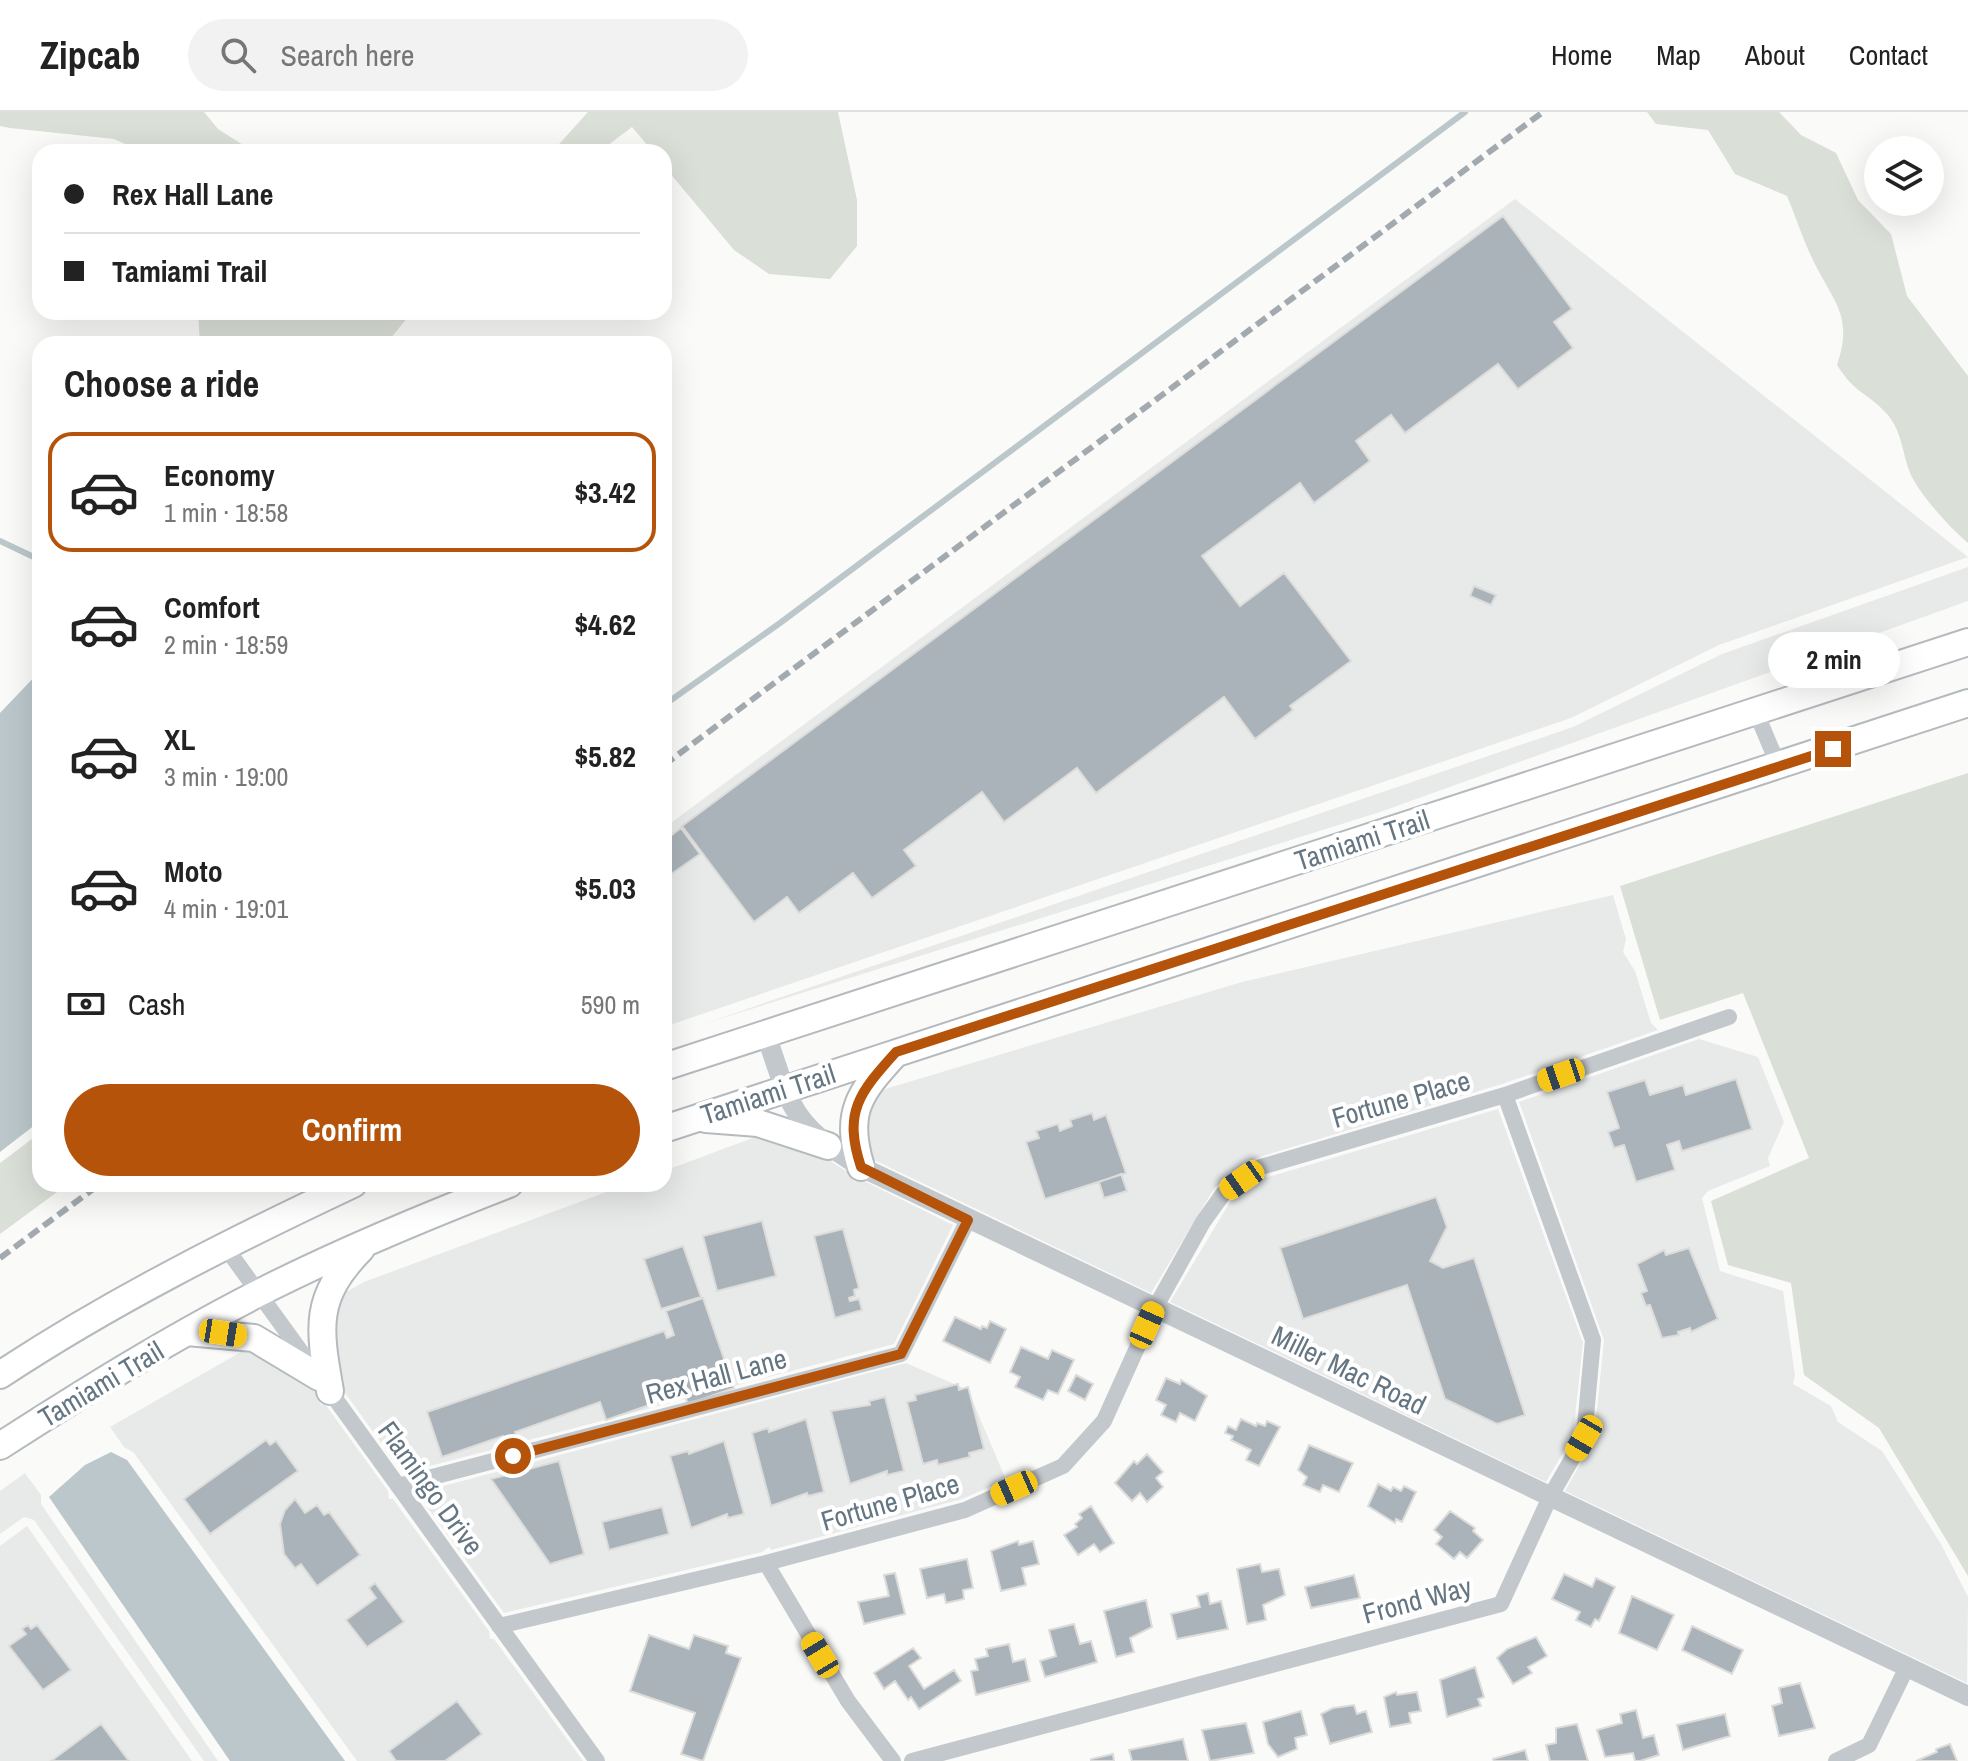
<!DOCTYPE html>
<meta charset="utf-8">
<style>
body{margin:0;font-family:"Archivo Narrow",sans-serif;background:#f2f2f2;color:#222;height:100vh;display:flex;flex-direction:column;font-size:30px;white-space:nowrap}
*{box-sizing:border-box;margin:0}
p{font-size:26px;color:#767676}
.icon{flex:none;width:44px;height:44px;fill:none;stroke:currentColor;stroke-width:2;stroke-linecap:round;stroke-linejoin:round}
.map{position:relative;flex:1;overflow:hidden}
.details{position:absolute;left:32px;top:224px;width:640px;height:856px;display:flex;flex-direction:column;background:#fff;border-radius:24px;box-shadow:0 8px 32px #0002}
.details>*{flex:none}
.hud{position:absolute;left:32px;top:32px;width:640px;height:176px;border-radius:24px;box-shadow:0 8px 32px #0002;display:grid;align-content:center;height:176px;padding:0 32px;background:#fff}
.tools{position:absolute;left:1864px;top:24px;display:grid;gap:16px}
.tools a{display:grid;place-items:center;width:80px;height:80px;border-radius:50%;background:#fff;box-shadow:0 8px 32px #0002;font-size:40px}
.end{position:absolute;width:36px;height:36px;margin:-18px;border:10px solid #b45309;background:#fff;box-shadow:0 0 0 4px #fff}
.from{border-radius:50%}
.bubble{position:absolute;height:56px;border-radius:28px;background:#fff;box-shadow:0 8px 32px #0002;font-size:26px;font-weight:800;line-height:56px;text-align:center}
.car{position:absolute;width:24px;height:48px;margin:-24px -12px;border-radius:10px;box-shadow:0 0 6px 2px #0007;background:linear-gradient(#f5c518 24%,#345 0 40%,#f5c518 0 76%,#345 0 86%,#f5c518 0)}
.hud b{display:flex;align-items:center;gap:28px;height:76px;font-size:30px}
.hud b+b{border-top:2px solid #e0e0e0}
.hud i{width:20px;height:20px;background:#222}
ul{padding:0;list-style:none}
li{display:flex;align-items:center;gap:24px;height:120px;margin:0 16px 12px;padding:0 16px;border:4px solid transparent;border-radius:24px}
li div{flex:1}
li b{display:block;font-size:30px}
li em{font-style:normal;font-weight:800}
li.current{border-color:#b45309}
li>.icon{width:72px;height:72px;stroke-width:1.5}
h2{padding:0 32px;font-size:36px;line-height:96px}
.pay{display:flex;align-items:center;gap:20px;height:88px;padding:0 32px;font-size:30px}
.pay p{margin-inline-start:auto}
.primary-button{display:flex;gap:16px;margin-top:auto;padding:16px 32px}
.primary-button a{flex:1;height:92px;border-radius:48px;background:#b45309;color:#fff;font-size:32px;font-weight:800;line-height:92px;text-align:center}
header{display:flex;align-items:center;gap:48px;box-sizing:border-box;height:112px;padding:0 40px;background:#fff;border-bottom:2px solid #e0e0e0}
header strong{font-size:38px}
nav{display:flex;gap:44px;margin-inline-start:auto;font-size:28px}
.search{width:560px;height:72px;background:#f2f2f2;display:flex;align-items:center;gap:20px;box-sizing:border-box;padding:0 28px;border-radius:44px;color:#767676;font-size:30px}
.map>svg:first-child{display:block}
</style>
<header>
<strong>Zipcab</strong>
<div class="search"><svg class="icon" aria-label="search" viewBox="0 0 24 24"><circle cx="10" cy="10" r="6"/><path d="M15 15l6 6"/></svg>Search here</div>
<nav><a>Home</a><a>Map</a><a>About</a><a>Contact</a></nav>
</header>
<div class="map">
<svg width="1968" height="1649" viewBox="0 0 1968 1649">
<rect width="100%" height="100%" fill="#fafaf8"/>
<!-- built -->
<path fill="#e8e9e9" d="M1515 87 1968 445 1719 533 1571 606 664 915V716Z
M1968 455V489L1380 700 703 912 1573 615 1722 542Z
M1613 783 1626 827 1623 840 1635 859 1651 911 1658 918 1502 972 1256 1046 1215 1075 1151 1181 870 1046 863 1025 869 991 875 980 1242 870Z
M1699 927 1758 945 1784 1010 1768 1046 1770 1054 1708 1079 1702 1086 1720 1159 1783 1179 1795 1264 1793 1272 1831 1294 1838 1310 1882 1339 1941 1432 1968 1485 1967 1571 1565 1379 1594 1327 1604 1228 1519 990Z
M1498 997 1583 1231 1573 1323 1546 1370 1170 1190 1230 1090 1265 1066Z
M758 1024 824 1045 852 1063 854 1070 860 1067 953 1113 894 1232 403 1361 340 1274 331 1223 337 1185 364 1170 628 1072H664V1059Z
M246 1237 312 1274 321 1293 325 1292 388 1379 389 1387H393L489 1519 490 1527H494L583 1649H357L134 1341 124 1335 110 1315Z
M906 1251 968 1278 1006 1368 962 1387 771 1438 769 1435 762 1440 504 1501 417 1381Z
M25 1361 41 1383V1392L218 1649H204L34 1408 24 1405 0 1422V1379Z
M27 1414 192 1649H0V1434Z"/>
<!-- green -->
<path fill="#dadfd7" d="M0 0H204L218 17 254 40H143L114 27 10 16 0 14Z
M588 0H838L857 88V134L830 167 769 162 734 138 664 54V40H653L632 15 599 40H552Z
M1647 0H1779L1801 23 1836 41 1858 88 1891 122 1907 184 1968 264V431C1951 417 1916 379 1909 358 1902 338 1901 317 1886 301 1866 279 1856 283 1837 253 1854 203 1833 190 1813 148 1803 128 1796 105 1787 84L1735 62 1708 18 1656 12Z
M198 200H412L386 232H200Z
M1968 661V1464L1879 1316 1804 1263 1791 1171 1728 1153 1711 1089 1809 1046 1743 881 1660 908 1620 774Z
M40 1021V1072H68L0 1122V1051Z"/>
<!-- water -->
<path fill="#bbc7cb" d="M40 559V1009L0 1040V601Z
M111 1340 127 1348 345 1649H230L49 1385 85 1353Z"/>
<g fill="none" stroke-linecap="round" stroke-linejoin="round">
<!-- stream -->
<path stroke="#bbc7cb" stroke-width="6" d="M0 429 40 448
M664 593 780 511 1465 0"/>
</g>
<!-- building -->
<path fill="#aab3b9" stroke="#dcdcda" stroke-width="2" d="M1503 104 1572 197 1554 210 1573 236 1518 277 1498 252 1405 321 1391 303 1356 329 1370 349 1314 391 1300 371 1202 444 1240 494 1284 461 1351 549 1290 594 1293 598 1255 627 1224 585 1096 681 1077 656 1004 710 982 680 904 738 916 754 872 786 853 761 799 801 787 785 754 810 682 714Z
M1474 474 1496 483 1491 493 1470 484Z
M681 716 700 742 664 767V729Z
M1736 967 1752 1017 1682 1039 1679 1029 1667 1033 1675 1058 1636 1070 1624 1033 1614 1036 1608 1020 1619 1016 1607 980 1645 968 1650 983 1683 973 1686 983Z
M1092 1001 1094 1008 1106 1003 1126 1061 1045 1087 1026 1030 1039 1026 1036 1019 1058 1012 1060 1019 1072 1014 1070 1008Z
M1121 1062 1127 1079 1104 1086 1099 1070Z
M1436 1085 1447 1115 1430 1149 1443 1156 1474 1146 1525 1303 1497 1312 1445 1287 1407 1173 1303 1207 1280 1136Z
M762 1109 776 1164 717 1179 703 1124Z
M843 1117 859 1176 854 1178 855 1184 849 1186 850 1189 859 1187 862 1198 835 1206 814 1124Z
M683 1134 701 1185 661 1197 644 1147Z
M1689 1136 1718 1207 1691 1220 1690 1216 1678 1220 1679 1223 1662 1226 1650 1193 1646 1194 1641 1181 1647 1179 1637 1152 1664 1138 1666 1143Z
M703 1186 734 1276 688 1292 684 1281 606 1308 600 1290 515 1320 518 1327 505 1331 503 1324 442 1345 427 1300 664 1219 667 1226 674 1223 666 1199Z
M955 1205 981 1217 982 1214 987 1216 990 1209 1006 1217 990 1251 943 1229Z
M1021 1235 1048 1247 1052 1238 1074 1248 1058 1282 1048 1278 1043 1288 1015 1275 1020 1265 1010 1260Z
M1076 1263 1093 1272 1085 1288 1068 1279Z
M1166 1266 1180 1272 1181 1268 1207 1284 1195 1309 1180 1301 1176 1310 1161 1303 1166 1293 1156 1288Z
M958 1272 959 1278 968 1275 984 1337 969 1341 970 1345 938 1353 937 1348 923 1352 907 1290 916 1288 915 1283Z
M885 1285 904 1359 887 1363V1359L850 1372 831 1299 870 1293 869 1289Z
M806 1307 824 1380 808 1384 807 1381 771 1394 752 1321 768 1316 769 1320Z
M1241 1307 1256 1314 1257 1311 1265 1314 1267 1309 1280 1315 1259 1354 1246 1348 1251 1338 1231 1328 1233 1324 1225 1321 1228 1314 1236 1318Z
M266 1328 270 1333 276 1329 298 1359 210 1422 184 1387Z
M724 1329 744 1402 728 1406 727 1402 691 1416 670 1344 688 1339 689 1342Z
M1309 1333 1353 1351 1339 1380 1323 1373 1320 1380 1303 1373 1307 1365 1298 1358Z
M1147 1342 1163 1360 1156 1366 1163 1375 1147 1390 1140 1381 1132 1389 1115 1371 1134 1349 1137 1352Z
M559 1349 584 1442 550 1452 491 1367Z
M1378 1372 1391 1379 1393 1375 1401 1379 1404 1374 1416 1380 1402 1410 1396 1407 1395 1411 1368 1394Z
M295 1387 305 1401 317 1393 324 1403 329 1400 360 1443 317 1474 301 1452 295 1456 284 1442 280 1412 285 1398Z
M1091 1394 1114 1431 1100 1440 1094 1432 1078 1443 1064 1423 1077 1415 1075 1412 1082 1406 1079 1402Z
M662 1395 669 1422 609 1438 602 1410Z
M1450 1399 1475 1416 1473 1419 1483 1428 1467 1446 1460 1440 1454 1447 1436 1432 1442 1425 1434 1418Z
M1018 1429 1019 1433 1033 1429 1039 1452 1022 1456 1026 1473 1001 1479 991 1439Z
M967 1447 973 1476 963 1478 964 1487 946 1491 944 1482 927 1486 920 1457Z
M1260 1452 1262 1460 1279 1457 1285 1483 1263 1493 1266 1508 1247 1512 1237 1457Z
M895 1461 905 1502 864 1512 858 1490 889 1484 884 1463Z
M1564 1462 1592 1475 1596 1466 1615 1475 1599 1509 1595 1507 1591 1515 1576 1508 1580 1500 1552 1487Z
M1354 1463 1360 1486 1311 1496 1305 1475Z
M375 1471 404 1510 367 1535 346 1508 376 1486 369 1476Z
M1208 1481 1210 1492 1221 1489 1228 1517 1177 1527 1171 1502 1200 1495 1197 1484Z
M1632 1484 1674 1503 1657 1538 1619 1521Z
M1146 1488 1152 1515 1130 1526 1134 1540 1116 1545 1104 1499Z
M1074 1512 1080 1532 1091 1529 1097 1550 1045 1565 1040 1549 1056 1544 1049 1518Z
M28 1513 31 1517 37 1513 71 1558 43 1578 9 1534 26 1522 22 1517Z
M1692 1514 1743 1538 1732 1562 1682 1538Z
M649 1523 689 1537 694 1523 728 1534 726 1541 741 1546 703 1649 681 1642 695 1601 630 1579Z
M1536 1525 1547 1544 1528 1555 1532 1561 1513 1572 1497 1546 1507 1537Z
M1009 1532 1013 1550 1025 1547 1030 1569 976 1583 971 1559 978 1558 975 1547 988 1544 986 1537Z
M913 1536 921 1546 909 1554 924 1577 954 1558 961 1569 919 1597 911 1585 908 1588 895 1569 884 1577 874 1561Z
M1475 1555 1484 1585 1478 1587 1481 1594 1447 1605 1440 1568Z
M1800 1571 1815 1616 1779 1624 1772 1594 1782 1591 1779 1576Z
M1396 1580 1397 1583 1417 1580 1421 1599 1409 1601 1411 1611 1390 1615 1384 1585Z
M457 1589 482 1622 445 1649H396L389 1639Z
M1354 1593 1357 1602 1366 1599 1372 1620 1330 1632 1321 1602 1333 1596Z
M1636 1598 1643 1626 1654 1623 1659 1643 1640 1649H1635L1633 1641 1605 1645 1597 1618 1622 1611 1620 1602Z
M1301 1599 1307 1623 1295 1626 1297 1637 1278 1645 1268 1632 1263 1610Z
M1725 1602 1730 1624 1683 1638 1677 1613Z
M1246 1611 1254 1641 1210 1649 1202 1618Z
M101 1612 129 1649H51Z
M1577 1612 1588 1649H1550L1546 1633 1556 1631V1616Z
M1183 1627 1188 1649H1132L1129 1638Z
M1950 1632 1957 1649H1916L1937 1640 1936 1637Z
M1525 1638 1528 1649H1494L1493 1647Z
M1113 1642 1114 1649H1091V1647Z"/>
<g fill="none" stroke-linecap="round" stroke-linejoin="round">
<defs>
<path id="primary" d="M664 955 1968 530
M706 1007 758 1011 828 1034
M664 1017 1968 591
M861 1055C844 1001 859 981 895 942
M187 1220 254 1226 319 1265
M0 1263C112 1189 232 1129 353 1072
M330 1279C319 1216 313 1186 361 1137
M0 1334C84 1280 169 1227 257 1182 339 1140 424 1105 509 1072"/>
</defs>
<!-- primary casing -->
<use href="#primary" stroke="#b5babe" stroke-width="30"/>
<!-- minor -->
<path stroke="#c3c8cc" stroke-width="16" d="M1756 600 1779 655
M224 1133 312 1255
M326 1274 597 1649
M398 1374 901 1242 968 1108
M766 1451 848 1589 893 1649
M499 1514 766 1451 965 1398 1063 1354 1104 1309 1155 1196 1203 1110 1223 1082 1261 1055 1505 983 1729 905
M912 1649 1501 1492 1550 1385 1584 1326 1593 1228 1505 983
M1836 1649 1869 1633 1907 1555"/>
<!-- tertiary -->
<path stroke="#c3c8cc" stroke-width="20" d="M766 922C791 997 791 1011 861 1055L1968 1584"/>
<!-- primary -->
<use href="#primary" stroke="#fff" stroke-width="26"/>
<!-- rail -->
<path stroke="#a2aab0" stroke-width="6" stroke-dasharray="12 6" stroke-linecap="butt" d="M664 653 1543 0
M0 1146 100 1072"/>
</g>
<g fill="none" stroke-linecap="round" stroke-linejoin="round">
<!-- route -->
<path stroke="#b45309" stroke-width="10" d="M513 1344 901 1242 968 1108 861 1055C843 1000 859 981 896 940L1833 637"/>
</g>
<g text-anchor="middle" stroke-width="8" stroke-linejoin="round" paint-order="stroke">
<!-- street labels -->
<g font-size="28" fill="#657683" stroke="#fff">
<text transform="translate(1362 728) rotate(-18)" y="10">Tamiami Trail</text>
<text transform="translate(768 982) rotate(-18)" y="10">Tamiami Trail</text>
<text transform="translate(1401 987) rotate(-16)" y="10">Fortune Place</text>
<text transform="translate(1349 1258) rotate(26)" y="10">Miller Mac Road</text>
<text transform="translate(716 1264) rotate(-15)" y="10">Rex Hall Lane</text>
<text transform="translate(101 1272) rotate(-31)" y="10">Tamiami Trail</text>
<text transform="translate(431 1376) rotate(54)" y="10">Flamingo Drive</text>
<text transform="translate(890 1390) rotate(-16)" y="10">Fortune Place</text>
<text transform="translate(1417 1488) rotate(-15)" y="10">Frond Way</text>
</g>
</g>
</svg>
<div class="tools">
<a><svg class="icon" aria-label="layers" viewBox="0 0 24 24"><path d="M12 4l9 5-9 5-9-5zM3 14l9 5 9-5"/></svg></a>
</div>
<i class="end from" style="left:513px;top:1344px"></i>
<i class="end" style="left:1833px;top:637px"></i>
<div class="bubble" style="left:1768px;top:520px;width:132px">2 min</div>
<i class="car" style="left:1561px;top:963px;rotate:251deg"></i>
<i class="car" style="left:1242px;top:1068px;rotate:235deg"></i>
<i class="car" style="left:1147px;top:1213px;rotate:24deg"></i>
<i class="car" style="left:223px;top:1221px;rotate:99deg"></i>
<i class="car" style="left:1584px;top:1326px;rotate:210deg"></i>
<i class="car" style="left:1014px;top:1376px;rotate:246deg"></i>
<i class="car" style="left:820px;top:1543px;rotate:329deg"></i>
<div class="hud">
<b><i class="from"></i>Rex Hall Lane</b>
<b><i></i>Tamiami Trail</b>
</div>
<section class="details">
<h2>Choose a ride</h2>
<ul>
<li class="current"><svg class="icon" aria-label="car" viewBox="0 0 24 24"><path d="M5 17H2v-5l4-1 3-4h7l3 4 3 1v5h-3M9 17h6M6 11h13"/><circle cx="7" cy="17" r="2"/><circle cx="17" cy="17" r="2"/></svg><div><b>Economy</b><p>1 min · 18:58</p></div><em>$3.42</em></li>
<li><svg class="icon" aria-label="car" viewBox="0 0 24 24"><path d="M5 17H2v-5l4-1 3-4h7l3 4 3 1v5h-3M9 17h6M6 11h13"/><circle cx="7" cy="17" r="2"/><circle cx="17" cy="17" r="2"/></svg><div><b>Comfort</b><p>2 min · 18:59</p></div><em>$4.62</em></li>
<li><svg class="icon" aria-label="car" viewBox="0 0 24 24"><path d="M5 17H2v-5l4-1 3-4h7l3 4 3 1v5h-3M9 17h6M6 11h13"/><circle cx="7" cy="17" r="2"/><circle cx="17" cy="17" r="2"/></svg><div><b>XL</b><p>3 min · 19:00</p></div><em>$5.82</em></li>
<li><svg class="icon" aria-label="car" viewBox="0 0 24 24"><path d="M5 17H2v-5l4-1 3-4h7l3 4 3 1v5h-3M9 17h6M6 11h13"/><circle cx="7" cy="17" r="2"/><circle cx="17" cy="17" r="2"/></svg><div><b>Moto</b><p>4 min · 19:01</p></div><em>$5.03</em></li>
</ul>
<div class="pay"><svg class="icon" aria-label="cash" viewBox="0 0 24 24"><path d="M3 7h18v10H3z"/><circle cx="12" cy="12" r="2"/></svg>Cash<p>590 m</p></div>
<div class="primary-button"><a>Confirm</a></div>
</section>
</div>
